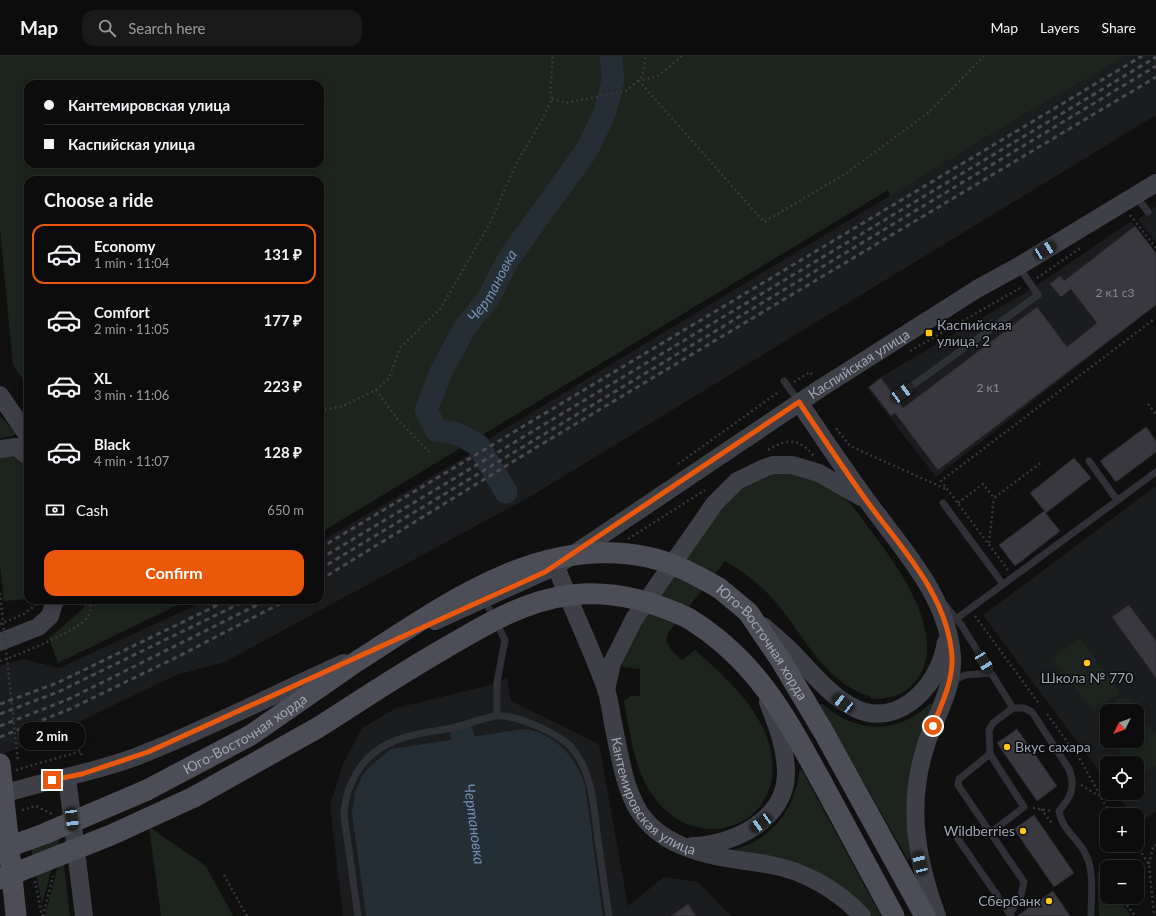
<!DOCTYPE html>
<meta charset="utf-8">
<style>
body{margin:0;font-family:Lato,sans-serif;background:#1a1a1b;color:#f1f3f6;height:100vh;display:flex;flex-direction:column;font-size:15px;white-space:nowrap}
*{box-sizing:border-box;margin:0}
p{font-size:13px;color:#9a9b9d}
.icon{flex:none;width:22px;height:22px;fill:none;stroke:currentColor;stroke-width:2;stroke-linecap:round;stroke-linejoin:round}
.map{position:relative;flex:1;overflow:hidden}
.drawer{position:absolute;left:24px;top:120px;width:300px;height:428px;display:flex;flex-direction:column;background:#0c0c0d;border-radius:12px;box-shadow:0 2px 10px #0003,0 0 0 1px #2c2c2e}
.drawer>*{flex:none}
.guide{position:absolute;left:24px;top:24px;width:300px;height:88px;border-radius:12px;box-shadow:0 2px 10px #0003,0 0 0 1px #2c2c2e;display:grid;align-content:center;height:88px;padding:0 20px;background:#0c0c0d}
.needle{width:26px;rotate:228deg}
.tools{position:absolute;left:1100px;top:648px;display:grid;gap:8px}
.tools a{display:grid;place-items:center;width:44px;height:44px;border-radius:8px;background:#0c0c0d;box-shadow:0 2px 10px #0003,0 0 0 1px #2c2c2e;font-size:20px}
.end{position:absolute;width:18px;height:18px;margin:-9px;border:5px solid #ea580c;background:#fff;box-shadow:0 0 0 2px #fff}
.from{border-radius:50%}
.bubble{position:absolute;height:28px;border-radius:12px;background:#0c0c0d;box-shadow:0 2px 10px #0003,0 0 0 1px #2c2c2e;font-size:13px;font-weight:700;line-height:28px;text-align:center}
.car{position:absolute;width:12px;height:24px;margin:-12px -6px;border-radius:5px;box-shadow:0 0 3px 1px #0007;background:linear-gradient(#222 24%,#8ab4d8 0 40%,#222 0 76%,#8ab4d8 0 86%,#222 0)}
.guide b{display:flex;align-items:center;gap:14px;height:38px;font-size:15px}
.guide b+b{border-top:1px solid #2c2c2e}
.guide i{width:10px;height:10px;background:#f1f3f6}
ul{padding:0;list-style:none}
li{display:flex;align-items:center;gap:12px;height:60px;margin:0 8px 6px;padding:0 12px;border:2px solid transparent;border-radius:12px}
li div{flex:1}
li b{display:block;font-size:15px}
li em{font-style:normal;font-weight:700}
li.active{border-color:#ea580c}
li>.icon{width:36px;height:36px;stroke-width:1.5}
h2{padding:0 20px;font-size:18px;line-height:48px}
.pay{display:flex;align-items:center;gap:10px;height:44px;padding:0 20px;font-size:15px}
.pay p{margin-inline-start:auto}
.primary-button{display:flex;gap:8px;margin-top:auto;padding:8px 20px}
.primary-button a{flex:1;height:46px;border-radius:12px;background:#ea580c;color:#fff;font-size:16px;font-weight:700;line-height:46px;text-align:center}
header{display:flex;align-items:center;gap:24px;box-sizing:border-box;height:56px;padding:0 20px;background:#0c0c0d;border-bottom:1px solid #2c2c2e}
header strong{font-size:19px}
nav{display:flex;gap:22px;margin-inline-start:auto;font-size:14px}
.search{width:280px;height:36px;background:#1a1a1b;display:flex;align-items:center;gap:10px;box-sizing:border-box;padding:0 14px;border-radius:12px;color:#9a9b9d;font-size:15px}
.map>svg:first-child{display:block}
</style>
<header>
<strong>Map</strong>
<div class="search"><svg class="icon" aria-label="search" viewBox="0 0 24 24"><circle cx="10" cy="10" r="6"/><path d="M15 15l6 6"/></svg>Search here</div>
<nav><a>Map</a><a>Layers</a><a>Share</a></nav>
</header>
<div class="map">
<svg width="1156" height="860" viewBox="0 0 1156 860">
<rect width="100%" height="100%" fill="#101011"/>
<!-- built -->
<path fill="#1b1c1e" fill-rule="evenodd" d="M1121 0H1156V59L533 439 225 606 176 619 54 678 0 699V610L23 603 59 612 207 544H320V486L477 394 485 385 656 281Z
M1156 150V187L1138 163Z
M1131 165 1156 197V249L936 421 867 332 879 322 1033 232Z
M1156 430V755L1138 768 1137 759H1132L1115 737H1137V707H1107V726L983 559ZM1107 655H1137V685H1107Z
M507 622 511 645 599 688 628 850 664 821 698 826 731 860H343L330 749 343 708 362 672 396 652 490 629Z"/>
<!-- green -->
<path fill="#1c241d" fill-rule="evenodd" d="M0 0H1126L1045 46 890 140 888 134 320 477V124H28V331L13 309 0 173ZM28 28H320V108H28Z
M0 360 16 377 12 380 0 382Z
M10 399 23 407 28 416V543L4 545 0 509V401Z
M797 415C809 422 835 433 845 442 855 452 863 464 871 475 898 510 951 583 915 626 905 639 887 644 871 643V641C825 626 807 585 779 550 764 532 745 516 725 505L668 577 666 585 672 595 682 604 695 594C725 620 758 650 769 688 792 768 698 804 653 740 634 714 630 676 624 645L631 640H640V613L622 611 623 601 631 578 730 439 767 417Z
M84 544H188L58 607 49 582 84 552Z
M1080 582 1120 636 1094 656 1053 602Z
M1123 640 1128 642 1156 680V709L1140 720 1137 718V707H1128L1111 685H1137V655H1107V679L1097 665 1096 660 1098 658Z
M931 647 932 649 908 734 906 758 910 802 908 804 820 649 823 648C847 671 881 678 911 662 919 658 924 652 931 647Z
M799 714H802L881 860H872L862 850 733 794C770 785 797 752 799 714Z
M53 767 59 787 42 848 28 777Z
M149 771 206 810 233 860H154H161Z
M62 793 70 860H45Z
M1097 816 1107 828V841H1117L1131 860H1099Z"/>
<!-- water -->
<path fill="#252d35" d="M524 673C555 677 575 700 585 729L603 860H495L472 686 456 688 477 860H366L352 757 355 736 362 720 368 712 391 693Z"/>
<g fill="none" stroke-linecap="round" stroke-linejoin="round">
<!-- river -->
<g stroke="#252d35" stroke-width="23">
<path id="s1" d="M506 436 478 389 458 378 436 374 426 354 441 316 465 271 488 243 509 202 587 94 605 56 613 24 611 0"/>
<path id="s2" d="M462 677 486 860"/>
</g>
</g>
<!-- building -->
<path fill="#39383e" stroke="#2a292d" d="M1135 170 1156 197V249L938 414 895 357 891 360 869 331 881 322 903 352 1037 251 1067 291 1097 267 1071 233 1061 241 1050 228 1060 220 1064 225Z
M1146 371 1156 385V396L1116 426 1100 405Z
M1074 402 1091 422 1046 457 1030 437Z
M1044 455 1060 475 1015 510 999 489Z
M1129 549 1156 585V622L1112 561Z
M1017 673 1057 730 1037 745 997 687Z
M1034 759 1074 817 1054 831 1014 773Z
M1053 835 1070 860H1017Z
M688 848 696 860H671Z"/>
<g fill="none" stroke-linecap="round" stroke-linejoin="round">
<!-- path -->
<path stroke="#36383e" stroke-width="2.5" stroke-dasharray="2 3" stroke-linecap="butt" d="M682 0 658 20 639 25 764 166 845 118 928 57 984 0
M552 43 566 47 626 35 642 21 646 0
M1130 159 1156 192
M1037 222 1082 191
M910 295 1022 231
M794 326 810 316 813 320
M376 334 399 365 429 396
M1148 348 1156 358
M320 355 343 350 376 334 389 322 400 292 441 252 490 167 516 108 541 66 552 43 550 35 553 0
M836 374 837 373 850 390 948 434
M768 394C787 382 799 382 814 400
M678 408 780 335
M958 447 983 428 994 442 1042 406
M628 483 705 434
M989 487 994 442
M1008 514 941 425 1153 264
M0 537 1 547
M975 560 1040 649
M0 568 24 558 38 547
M0 605C16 600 79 574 87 562 91 557 91 550 90 544
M1047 658 1081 705 1111 759
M16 714 81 695 82 702
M1081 729 1099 740
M1033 752 1051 755
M1041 753 1052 767
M22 754 36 750 52 758
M1136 789 1149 808 1154 860
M1149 808 1153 791 1156 789
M1101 816 1107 823
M224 819 247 860
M35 825 42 860
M1121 841 1135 860
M43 860 53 820"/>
<!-- lane -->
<path stroke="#303136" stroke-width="7" d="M1135 139 1148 156
M784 325 799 346
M902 337 1038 239 1019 211
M1089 405 1117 444
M943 447 1003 528
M484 543 505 584 497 626V660
M945 549 962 570 1013 652
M956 563 1156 416
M952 625 965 619 991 617
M990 698 1024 751 990 777
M958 783 1010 858
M358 860 344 759C345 730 361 701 388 688 407 678 432 676 452 672 467 669 482 662 496 660 515 658 558 677 571 691 593 716 594 753 598 785 602 810 605 835 609 860
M1011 860 1010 858 1021 839 1024 826 958 729 959 723 990 698 989 674 993 667 1013 652H1024L1032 656 1069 713C1076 731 1071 741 1059 755 1061 771 1076 782 1084 795 1095 813 1091 839 1091 860"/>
<!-- secondary -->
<g stroke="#3e3f47" stroke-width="18">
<path d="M0 339 28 380"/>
<path d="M799 346C821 379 843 412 866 443 900 491 947 538 952 600 954 630 938 656 928 683 906 745 915 800 937 860"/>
<path d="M0 393 16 391 28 400"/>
<path id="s3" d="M556 510C571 551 591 591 606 633 610 645 611 659 614 672 628 742 633 780 711 799 731 804 751 805 771 809 805 815 839 835 862 860"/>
<path id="s4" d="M435 565 556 510 821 332 977 233 1019 210 1156 127"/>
<path d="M763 570C773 579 785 588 795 599 824 630 863 681 911 646 930 631 942 610 946 586"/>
<path d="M0 586 38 571 50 560 55 544"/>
<path d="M606 634 612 607 634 563 715 447 737 425 764 412 773 409H792L819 417 861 441"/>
<path d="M67 721 84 860"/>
<path d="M0 739C49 723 100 716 148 696 215 669 279 636 344 607"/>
<path d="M692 790C733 789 786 764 786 717 786 692 777 669 768 646"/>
</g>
<!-- primary -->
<g stroke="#4c4d56" stroke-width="21">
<path id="s5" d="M719 532 748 556 780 603 823 675 925 860"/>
<path d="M688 562C758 605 787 663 825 732 848 775 871 817 894 860"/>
<path id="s6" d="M147 734 251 679 356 606"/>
<path d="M194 741 319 671"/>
<path d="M8 781 16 860"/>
</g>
<!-- rail -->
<path stroke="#474850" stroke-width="3" stroke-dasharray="5 4" stroke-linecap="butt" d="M320 492 1142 0
M320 503 1156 1
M320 513 1156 10
M320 524 527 397 1156 21
M0 648 57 627 228 544
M0 658 58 636 247 544
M0 670 69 643 267 544
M0 681 70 653 179 600 287 544"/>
<!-- path-bridge -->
<path stroke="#36383e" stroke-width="2.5" stroke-dasharray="2 3" stroke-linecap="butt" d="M1 547 18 706"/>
<!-- primary-bridge -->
<path stroke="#4c4d56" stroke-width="21" d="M356 606C442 551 538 478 647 501 673 506 696 519 719 532
M319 671C361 644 403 616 447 591 486 568 526 544 572 539 612 534 652 545 688 562
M0 708 8 781
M0 794 44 778 147 734
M0 823 111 779 194 741"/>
</g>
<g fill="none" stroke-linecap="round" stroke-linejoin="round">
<!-- route -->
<path stroke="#ea580c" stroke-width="5" d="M52 724 82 718 148 696 545 516 799 346C821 379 843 412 866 444 900 491 948 539 952 601 953 625 942 647 933 670"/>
</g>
<!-- markers -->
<g fill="#ffc71a" stroke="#0b0b0c" stroke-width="1.5">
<rect x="925" y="273" width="8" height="8" rx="2"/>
<circle cx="1087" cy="607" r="4"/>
<circle cx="1007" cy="691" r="4"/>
<circle cx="1023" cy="775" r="4"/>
<circle cx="1049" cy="845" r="4"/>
</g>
<g text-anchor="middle" stroke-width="3" stroke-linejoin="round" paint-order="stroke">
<!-- number labels -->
<g font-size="12" fill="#868996">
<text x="1115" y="241">2 к1 с3</text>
<text x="988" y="336">2 к1</text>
</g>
<!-- poi labels -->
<g font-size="14" fill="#9fa4b3" stroke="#0b0b0c" text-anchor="start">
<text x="937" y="274">Каспийская<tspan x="937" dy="16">улица, 2</tspan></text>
<text x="1087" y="627" text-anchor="middle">Школа № 770</text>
<text x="1015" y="696">Вкус сахара</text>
<text x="1015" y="780" text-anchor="end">Wildberries</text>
<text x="1041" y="850" text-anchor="end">Сбербанк</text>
</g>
<!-- street labels -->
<g font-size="14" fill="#9fa4b3" stroke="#0b0b0c">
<text dy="5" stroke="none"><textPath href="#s4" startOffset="497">Каспийская улица</textPath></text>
<text dy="5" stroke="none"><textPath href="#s5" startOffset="70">Юго-Восточная хорда</textPath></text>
<text dy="5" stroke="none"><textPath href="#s6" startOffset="113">Юго-Восточная хорда</textPath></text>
<text dy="5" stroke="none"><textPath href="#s3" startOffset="256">Кантемировская улица</textPath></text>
</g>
<!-- water labels -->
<g font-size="15" font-style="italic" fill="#728eb2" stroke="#0b0b0c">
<text dy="5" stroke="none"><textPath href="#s1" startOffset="264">Чертановка</textPath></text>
<text dy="5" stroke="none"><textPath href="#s2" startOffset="92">Чертановка</textPath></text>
</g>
</g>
</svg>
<div class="tools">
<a><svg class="needle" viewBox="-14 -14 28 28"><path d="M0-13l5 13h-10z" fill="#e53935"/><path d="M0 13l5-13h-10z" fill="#9a9b9d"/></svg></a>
<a><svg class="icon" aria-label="locate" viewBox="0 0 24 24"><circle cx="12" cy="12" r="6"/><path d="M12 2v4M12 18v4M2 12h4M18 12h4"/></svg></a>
<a>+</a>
<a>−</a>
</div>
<i class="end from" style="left:933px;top:670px"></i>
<i class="end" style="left:52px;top:724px"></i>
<div class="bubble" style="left:19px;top:666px;width:66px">2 min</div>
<i class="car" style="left:1045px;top:194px;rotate:59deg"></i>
<i class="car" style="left:902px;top:337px;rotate:54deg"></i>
<i class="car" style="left:984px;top:606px;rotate:148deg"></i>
<i class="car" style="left:843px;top:647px;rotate:308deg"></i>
<i class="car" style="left:72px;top:763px;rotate:173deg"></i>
<i class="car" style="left:761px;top:767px;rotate:234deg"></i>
<i class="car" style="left:920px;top:807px;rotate:346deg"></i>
<div class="guide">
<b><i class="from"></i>Кантемировская улица</b>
<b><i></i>Каспийская улица</b>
</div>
<section class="drawer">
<h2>Choose a ride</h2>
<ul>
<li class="active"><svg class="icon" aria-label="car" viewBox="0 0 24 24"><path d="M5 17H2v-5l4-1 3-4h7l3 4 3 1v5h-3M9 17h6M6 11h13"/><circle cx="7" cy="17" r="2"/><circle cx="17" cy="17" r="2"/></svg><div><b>Economy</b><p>1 min · 11:04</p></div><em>131 ₽</em></li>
<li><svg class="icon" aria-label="car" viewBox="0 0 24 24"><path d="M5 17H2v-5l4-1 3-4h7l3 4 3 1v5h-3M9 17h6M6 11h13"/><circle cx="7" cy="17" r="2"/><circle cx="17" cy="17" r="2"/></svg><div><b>Comfort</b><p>2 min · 11:05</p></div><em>177 ₽</em></li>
<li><svg class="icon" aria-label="car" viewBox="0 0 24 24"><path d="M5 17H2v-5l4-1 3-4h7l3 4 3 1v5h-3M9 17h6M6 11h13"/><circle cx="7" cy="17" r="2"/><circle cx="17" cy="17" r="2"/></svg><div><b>XL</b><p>3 min · 11:06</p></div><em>223 ₽</em></li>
<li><svg class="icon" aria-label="car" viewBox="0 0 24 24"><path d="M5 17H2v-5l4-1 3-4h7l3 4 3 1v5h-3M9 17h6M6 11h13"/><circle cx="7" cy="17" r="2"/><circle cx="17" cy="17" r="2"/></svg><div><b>Black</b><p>4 min · 11:07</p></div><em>128 ₽</em></li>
</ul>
<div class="pay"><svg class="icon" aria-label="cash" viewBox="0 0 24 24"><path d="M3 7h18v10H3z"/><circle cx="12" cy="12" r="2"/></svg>Cash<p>650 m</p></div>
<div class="primary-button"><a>Confirm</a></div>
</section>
</div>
